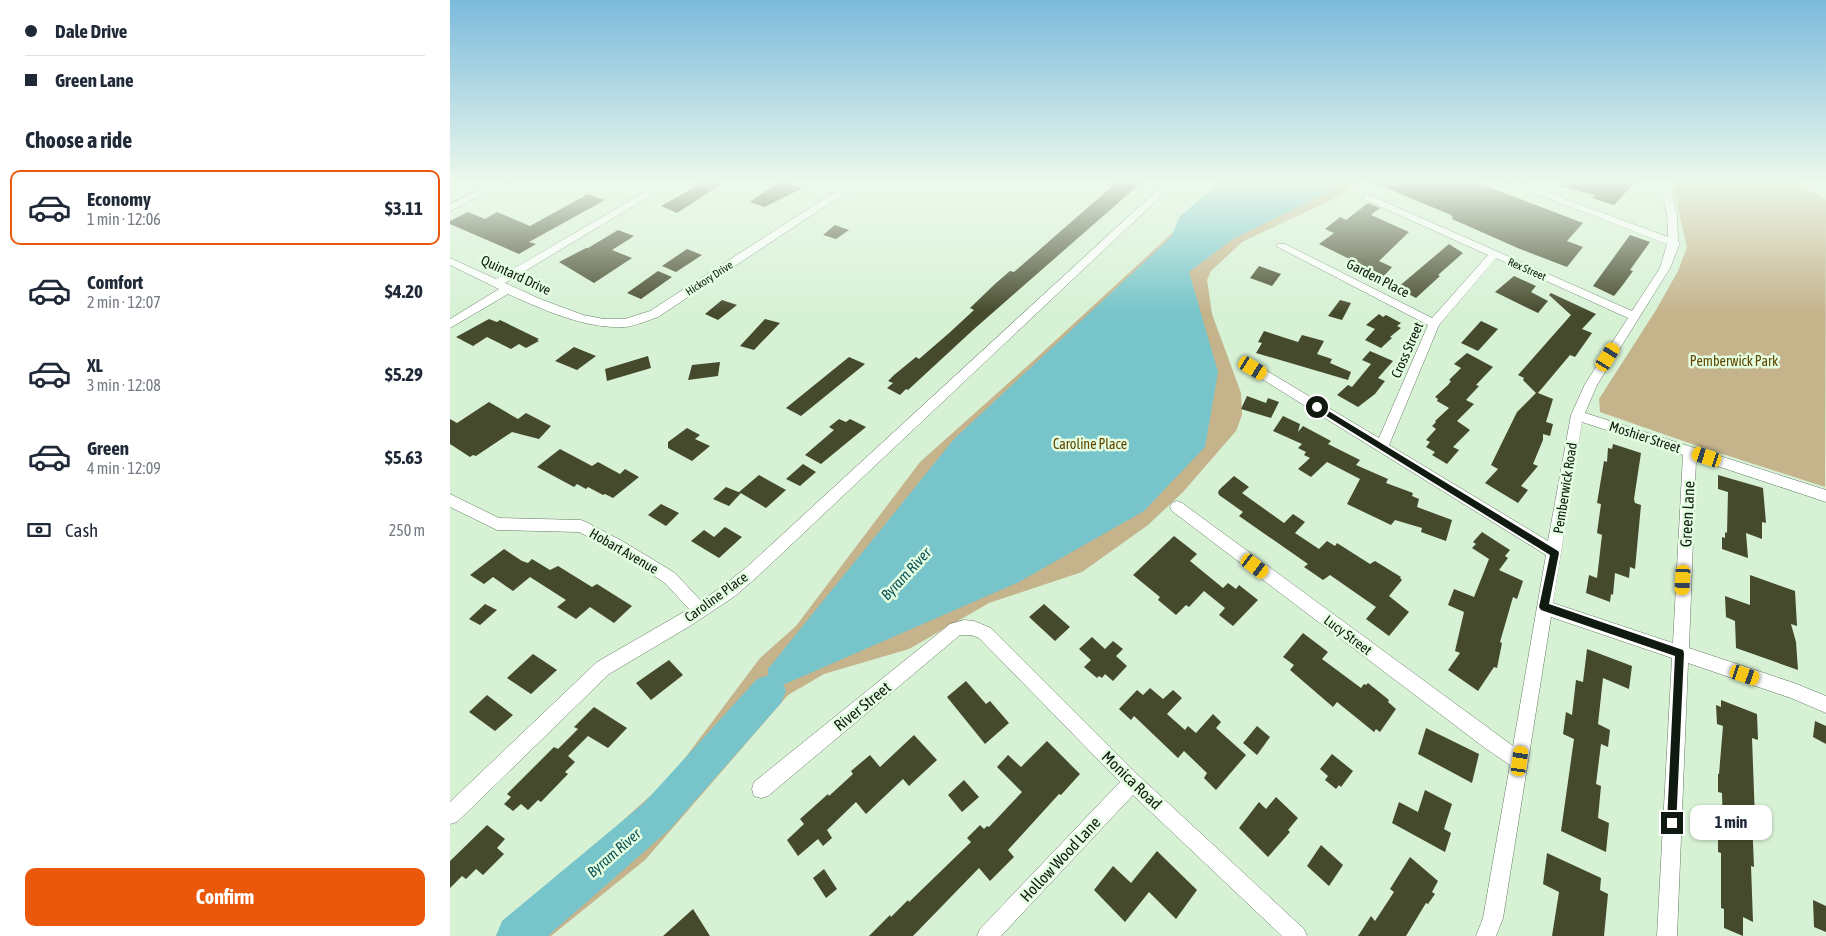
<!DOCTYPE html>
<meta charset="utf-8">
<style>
body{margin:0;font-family:"Asap Condensed",sans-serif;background:#f6f6f7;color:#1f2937;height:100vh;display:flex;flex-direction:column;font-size:19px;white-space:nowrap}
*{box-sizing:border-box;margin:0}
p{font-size:16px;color:#747a83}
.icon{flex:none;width:28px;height:28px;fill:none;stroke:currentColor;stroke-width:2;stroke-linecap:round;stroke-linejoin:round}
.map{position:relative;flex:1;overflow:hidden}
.drawer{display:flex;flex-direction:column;background:#fff;width:450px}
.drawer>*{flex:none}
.hud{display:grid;align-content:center;height:110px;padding:0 25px;background:#fff}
.end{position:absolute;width:22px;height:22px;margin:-11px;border:6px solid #111a11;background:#fff;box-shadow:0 0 0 2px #fff}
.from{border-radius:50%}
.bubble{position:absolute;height:35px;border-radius:10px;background:#fff;box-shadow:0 1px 4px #0004;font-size:16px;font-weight:700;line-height:35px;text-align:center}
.car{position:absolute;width:15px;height:30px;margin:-15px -8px;border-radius:6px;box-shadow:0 0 4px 1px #0007;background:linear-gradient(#f5c518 24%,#345 0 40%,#f5c518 0 76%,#345 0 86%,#f5c518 0)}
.hud b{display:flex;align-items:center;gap:18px;height:48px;font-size:19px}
.hud b+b{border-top:1px solid #e0e1e3}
.hud i{width:12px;height:12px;background:#1f2937}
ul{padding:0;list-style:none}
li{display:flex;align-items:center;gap:15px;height:75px;margin:0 10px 8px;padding:0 15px;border:2px solid transparent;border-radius:10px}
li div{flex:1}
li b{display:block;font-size:19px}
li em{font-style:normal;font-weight:700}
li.on{border-color:#ea580c}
li>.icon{width:45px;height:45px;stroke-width:1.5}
h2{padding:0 25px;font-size:22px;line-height:60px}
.pay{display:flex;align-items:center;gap:12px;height:55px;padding:0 25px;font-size:19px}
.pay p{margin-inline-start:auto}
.action{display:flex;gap:10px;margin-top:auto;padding:10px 25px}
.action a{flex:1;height:58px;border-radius:10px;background:#ea580c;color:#fff;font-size:20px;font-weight:700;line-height:58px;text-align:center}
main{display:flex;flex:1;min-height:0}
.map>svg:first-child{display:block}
</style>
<main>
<section class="drawer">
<div class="hud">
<b><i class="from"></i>Dale Drive</b>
<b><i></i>Green Lane</b>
</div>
<h2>Choose a ride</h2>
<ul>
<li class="on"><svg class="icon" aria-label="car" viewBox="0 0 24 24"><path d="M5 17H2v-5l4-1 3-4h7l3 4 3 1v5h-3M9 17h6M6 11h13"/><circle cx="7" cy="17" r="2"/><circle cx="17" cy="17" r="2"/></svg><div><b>Economy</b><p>1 min · 12:06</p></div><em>$3.11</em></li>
<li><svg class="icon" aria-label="car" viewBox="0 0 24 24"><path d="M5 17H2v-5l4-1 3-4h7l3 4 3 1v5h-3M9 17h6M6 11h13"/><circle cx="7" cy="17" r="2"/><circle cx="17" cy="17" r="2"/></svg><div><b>Comfort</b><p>2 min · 12:07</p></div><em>$4.20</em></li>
<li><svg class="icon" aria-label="car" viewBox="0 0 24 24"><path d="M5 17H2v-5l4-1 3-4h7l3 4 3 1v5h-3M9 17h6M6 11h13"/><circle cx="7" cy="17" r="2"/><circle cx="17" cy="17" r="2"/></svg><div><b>XL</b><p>3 min · 12:08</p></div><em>$5.29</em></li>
<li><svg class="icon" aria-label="car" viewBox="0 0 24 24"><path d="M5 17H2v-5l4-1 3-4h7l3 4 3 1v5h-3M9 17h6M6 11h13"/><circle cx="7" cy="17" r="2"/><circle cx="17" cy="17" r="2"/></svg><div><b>Green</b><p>4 min · 12:09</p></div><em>$5.63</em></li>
</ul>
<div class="pay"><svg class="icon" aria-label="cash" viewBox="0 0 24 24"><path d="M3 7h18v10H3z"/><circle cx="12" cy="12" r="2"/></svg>Cash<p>250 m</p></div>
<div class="action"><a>Confirm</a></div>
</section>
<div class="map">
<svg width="1376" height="936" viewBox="0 0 1376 936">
<rect width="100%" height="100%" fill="#d7f1d5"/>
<!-- green -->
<path fill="#c5b38c" d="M778 182H906L903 187 881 200 792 242 761 271 757 280 762 314 791 393 792 415 786 431 733 492 698 525 632 572 539 603 459 649 374 674 338 695 195 860 101 936H45L220 778 310 658 346 626 470 462 583 361Z
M1222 182H1342L1376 200 1375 487 1242 444 1150 412 1149 399 1206 310 1228 271 1237 247Z"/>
<!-- water -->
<path fill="#77c4ca" d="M771 182H887L876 193 783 239 739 272 768 372 755 447 694 511 569 582 319 691 318 669 504 439 721 237 730 216Z"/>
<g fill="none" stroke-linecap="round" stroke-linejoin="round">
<!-- river -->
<path fill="#77c4ca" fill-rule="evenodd" d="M319 675 331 679 336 691 331 703 220 829 98 936H46L52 921 194 803 307 679Z"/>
</g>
<!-- building -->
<path fill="#464a2d" d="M254 182H268L270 185 227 213 211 206Z
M329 182 353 188 314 207 300 202Z
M667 182H692L523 330 458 390 456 389 450 395 437 388 443 383 438 381 444 375 466 357 469 359 498 334 524 310 520 308 546 283 560 271 564 272Z
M922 182H953L959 184 962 182H1025L1133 223 1117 241 1133 247 1117 267 1070 249 1002 219 1003 217 1001 215Z
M1110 182H1185L1164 205 1142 198 1145 195 1109 186Z
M138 194 155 200 79 242 86 244 69 254 0 224V221L18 212 35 219 47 212 80 226Z
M918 203 930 208 921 215 959 232 929 261 942 267 934 276 869 244 884 233 875 229 890 217 896 220Z
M385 225 399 230 386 239 373 235Z
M168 230 184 236 162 250 182 258 144 283 109 262 136 248H138Z
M1180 235 1200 242 1180 270 1183 271 1172 286 1164 296 1143 286Z
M999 244 1013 253 988 275 990 276 966 298 947 288Z
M237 249 252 255 226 272 212 266Z
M809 266 831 274 822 286 800 278Z
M208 271 222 277 191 299 177 293Z
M1064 276 1086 286 1081 292 1098 301 1088 313 1045 292Z
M1101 293 1146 314 1132 329 1142 333 1125 357 1120 355 1088 393 1103 399 1096 422 1103 424 1100 436 1093 434V440L1083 464 1088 466 1071 486 1078 490 1068 503 1035 483 1048 469 1041 465 1067 412 1086 393 1073 380 1074 378 1068 375 1121 315 1099 295Z
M272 300 287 305 268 320 255 314Z
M890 300 901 303 892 320 878 316Z
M929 314 933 317 936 315 951 323 947 326 951 328 940 337 942 338 931 348 915 340 925 329 916 325Z
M39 319 47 322 50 320 89 339 87 340 89 341 76 348 69 344 61 349 37 337 23 346 6 337Z
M315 319 330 323 304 350 290 346Z
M1031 321 1048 329 1028 351 1011 343Z
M814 331 848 342 852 335 874 341 867 354 882 359 880 363 901 372 898 380 806 353 812 343 808 342Z
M124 347 146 356 127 370 105 361Z
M920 351 943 361 928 378 935 381 925 394 908 407 887 395 898 385 902 387 921 364 912 360Z
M1017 353 1043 367 1026 385 1029 386 1016 400 1024 404 1007 421 1020 430 1003 447 1009 450 997 464 982 455 985 452 976 447 980 442 976 440 986 429 982 426 986 422 985 421 999 408 987 401 988 399 985 397 998 385 1001 381 999 380 1011 368 1004 364Z
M198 356 201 368 157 381 155 369Z
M399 357 415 364 351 416 336 408Z
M270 362 268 376 238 380 242 365Z
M797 396 816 403 818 398 829 402 821 418 791 409Z
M39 402 68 419 76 413 101 426 89 439 62 432 26 456 23 455 20 457 0 444V419L7 423Z
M833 416 850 424 848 432 853 426 881 441 878 444 910 460 906 465 938 479 936 483 963 493 962 496 969 499 967 507 1002 520 996 541 971 532 972 528 945 520 941 525 897 504 910 479 883 465 877 462 861 477 848 469 860 458 854 455 856 452 848 448 852 444 823 431Z
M389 419 396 422 400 419 416 427 371 464 355 455 384 430 379 427Z
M237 428 250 435 245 439 260 446 242 461 218 448V442Z
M1163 444 1191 453 1184 499 1185 503 1191 505 1185 569 1180 567 1179 578 1165 573 1163 595 1161 594 1160 602 1136 593 1139 575 1147 578 1152 535 1147 533 1151 504 1147 503 1154 461 1157 462 1158 448 1162 449Z
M110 449 142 466 148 462 170 474 175 469 189 477 163 498 155 494 153 495 138 487 136 489 127 484 124 487 87 467Z
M353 464 366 472 350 486 336 479Z
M309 475 336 490 316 508 289 492Z
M1268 475 1313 488 1316 523 1312 522V539L1296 533 1298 558 1272 549V537L1275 538V532L1277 533 1278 492 1268 489Z
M784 476 799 487 792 493 834 523 843 514 855 522 845 533 869 549 877 541 885 546 887 543 920 564 925 561 951 577 950 578 952 580 939 596 959 612 939 636 916 619 926 607 880 575 873 580 854 567 858 564 789 516 793 512 769 495 768 492 770 489Z
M276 487 291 493 279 506 263 499Z
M211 504 229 513 216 526 198 515Z
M275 527 292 537 269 558 241 541 254 530 264 537Z
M1032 532 1060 550 1055 556 1058 558 1049 570 1073 581 1067 599 1063 597 1050 642 1052 643 1047 668 1044 667 1028 691 998 670 1010 653 1005 651 1014 612 998 605 1004 589 1024 597 1039 559 1022 548 1026 544 1023 542Z
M724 536 747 554 740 561 773 588 778 583 786 589 789 585 808 600 783 626 769 615 775 608 754 591 739 607 736 605 726 615 708 600 710 597 683 575Z
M54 549 72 561 78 563 82 559 100 570 108 566 142 587 147 584 182 606 164 623 140 607 126 619 107 607 116 600 80 577 63 591 43 577 34 584 20 575Z
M1300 575 1345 591 1347 626 1341 624 1346 642 1348 670 1286 648 1285 621 1276 617 1275 596 1300 605Z
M35 604 47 610 30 625 19 619Z
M594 604 620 627 605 641 579 617Z
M853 633 878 652 872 659 911 688 914 684 916 685 918 683 939 700 938 702 946 709 930 732 926 729 924 732 887 702 883 707 840 670 844 665 833 657Z
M642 637 655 649 663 641 673 649 666 656 677 666 663 681 655 674 652 678 649 676 647 678 634 667 641 660 629 649Z
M1137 649 1182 666 1179 689 1153 678 1148 724 1160 730 1158 747 1151 744 1146 784 1151 786 1148 818 1159 823 1156 852 1111 831 1124 739 1113 734 1116 712 1122 715 1126 680 1133 682Z
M83 654 107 670 81 694 57 678Z
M219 660 233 675 201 700 186 683Z
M516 681 536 704 540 701 559 723 535 744 497 697Z
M700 688 713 699 723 690 732 698 717 714 735 730 738 726 746 733 763 714 771 722 766 728 796 755 766 790 754 778 757 773 734 751 728 758 684 716 681 720 669 709 687 690 693 695Z
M37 695 63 715 45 731 19 712Z
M1271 700 1307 714 1308 740 1302 738 1305 819 1302 818 1304 867 1301 866 1303 922 1293 917V936L1274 928V909L1271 908V853L1268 852V832L1273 834 1272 793 1268 792V774H1269L1273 726 1267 724 1266 705 1271 707Z
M144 707 177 728 158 748 138 736 118 756 125 762 115 772 118 774 91 802 88 800 78 810 71 804 63 811 54 804 61 797 57 794 104 747 108 749 128 729 124 727Z
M1365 721 1376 726V744L1363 737Z
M807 726 820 737 807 755 793 743Z
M976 728 1029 754 1022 783 968 754Z
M464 735 487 760 459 786 453 779 416 814 406 802 377 830 382 838 373 846 368 839 348 856 337 840 354 824 350 819 378 794 379 796 403 774 401 771 420 755 430 767Z
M597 741 630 774 611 795 609 794 558 850 564 857 540 881 529 868 463 936H419L440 915 441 917 458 900 459 902 521 842 517 838 530 825 534 829 537 826 539 827 572 792 547 767 558 755 571 767Z
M882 754 903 771 891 787 889 785 886 789 875 780 878 776 870 769Z
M514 780 529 797 512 812 498 795Z
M975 790 1002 804 994 829 1001 833 995 852 942 823 949 802 968 812Z
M826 797 848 818 838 830 840 832 818 857 789 828 809 802 816 809Z
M37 825 55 839 47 848 54 854 33 875 26 869 16 879 12 876 0 888V861Z
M871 845 893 865 879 886 857 866Z
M707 851 747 890 726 919 699 892 675 922 644 890 663 866 681 883Z
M1097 853 1151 878 1150 890 1158 894 1154 936H1102L1109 892 1093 884Z
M960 857 988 881 982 892 985 894 978 904 976 903 956 936H908L921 916 925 921 944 892 940 889Z
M374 869 387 889 376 898 363 878Z
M1363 900 1376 906V932L1364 927Z
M243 909 260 936H213Z"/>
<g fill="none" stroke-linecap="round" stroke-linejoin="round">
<defs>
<path id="street" d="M45 182H57L0 211V204Z
M212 182H223L55 283 90 299 133 315 154 319H175L200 311 380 195 406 182H418L386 199 208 317C198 320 186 326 175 327 135 329 94 310 58 294L0 328V319L49 289 0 265V258L46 279Z
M716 182H726L308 576 285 596 240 626 159 674 7 822 0 824V802L147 662 239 609 215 583 162 549 129 532 47 530 0 507V494L49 518 131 520 136 522 172 541 225 573 251 601 273 586 298 566Z
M1056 182H1069L1218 237 1217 215 1210 182H1219L1227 215 1228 241 1230 243 1220 268 1147 385 1135 413 1376 490V502L1246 459 1239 648 1344 683 1376 696V713L1341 698 1238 663 1227 936H1207L1222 658 1101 617 1053 918 1046 936H1026L1033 918 1060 765 1035 748 722 511 720 507 722 503 727 501 732 503 1063 746 1096 555 799 371 797 368 799 365H807L929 438 978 325 826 246 827 244H835L982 318 1038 255 914 199V195L917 194 1182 311 1210 268 1217 244ZM1046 258 1178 318 1135 384 1121 415 1098 541 939 445 989 325ZM1132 422 1233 455 1223 643 1103 603Z
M514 620 524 621 541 628 689 776 854 929 857 936H832L683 795 551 936H527L530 929 670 782 529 638 521 635H510L318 796 311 798 304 796 302 789 304 782 500 624Z"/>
</defs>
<!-- street casing -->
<use href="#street" stroke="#657c64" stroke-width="1"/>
<!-- street -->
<use href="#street" fill="#fff" fill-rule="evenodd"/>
</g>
<!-- sky -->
<linearGradient id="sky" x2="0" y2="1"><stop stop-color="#7bbadc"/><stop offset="0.58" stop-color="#edf9ec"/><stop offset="1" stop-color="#edf9ec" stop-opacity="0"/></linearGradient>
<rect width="1376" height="313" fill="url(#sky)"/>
<!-- route -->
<path fill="#111a11" d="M867 404 1108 551 1109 553 1099 604 1233 650 1234 653 1226 827 1222 828 1218 827 1217 823 1225 656 1091 610 1089 607 1100 555 865 409V405Z"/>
<g text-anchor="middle" stroke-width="5" stroke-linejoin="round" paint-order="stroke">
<!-- far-street labels -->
<g font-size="11" fill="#111a11" stroke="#e4fee2">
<text transform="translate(1077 269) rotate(24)" y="4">Rex Street</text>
<text transform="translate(259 278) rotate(-33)" y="4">Hickory Drive</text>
</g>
<!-- street labels -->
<g font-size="14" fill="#111a11" stroke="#e4fee2">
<text transform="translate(66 275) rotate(25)" y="5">Quintard Drive</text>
<text transform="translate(928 278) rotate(27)" y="5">Garden Place</text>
<text transform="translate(957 350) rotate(-66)" y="5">Cross Street</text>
<text transform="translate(1195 437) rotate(18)" y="5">Moshier Street</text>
<text transform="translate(1115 488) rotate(-81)" y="5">Pemberwick Road</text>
<text transform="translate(174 551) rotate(30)" y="5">Hobart Avenue</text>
<text transform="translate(266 597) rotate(-36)" y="5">Caroline Place</text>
<text transform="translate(898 635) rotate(37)" y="5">Lucy Street</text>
</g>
<!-- park labels -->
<g font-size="14" fill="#614700" stroke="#e4fee2">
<text x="1284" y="366">Pemberwick Park</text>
<text x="640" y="449">Caroline Place</text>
</g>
<!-- water labels -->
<g font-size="15" font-style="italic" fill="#0b5257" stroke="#e4fee2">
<text transform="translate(456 574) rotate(-47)" y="5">Byram River</text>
<text transform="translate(164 853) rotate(-41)" y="5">Byram River</text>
</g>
<!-- near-street labels -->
<g font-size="16" fill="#111a11" stroke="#e4fee2">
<text transform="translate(1237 514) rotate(-87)" y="6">Green Lane</text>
<text transform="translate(412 706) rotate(-39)" y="6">River Street</text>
<text transform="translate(682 780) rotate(44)" y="6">Monica Road</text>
<text transform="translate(610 859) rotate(-47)" y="6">Hollow Wood Lane</text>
</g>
</g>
</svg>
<i class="end from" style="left:867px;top:407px"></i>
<i class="end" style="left:1222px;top:823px"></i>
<div class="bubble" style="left:1240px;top:805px;width:82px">1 min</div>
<i class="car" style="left:1158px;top:357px;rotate:32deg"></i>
<i class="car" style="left:803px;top:368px;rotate:121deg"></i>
<i class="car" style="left:1257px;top:457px;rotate:288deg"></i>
<i class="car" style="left:805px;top:566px;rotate:127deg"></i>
<i class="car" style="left:1233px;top:580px;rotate:183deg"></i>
<i class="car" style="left:1295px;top:675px;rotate:109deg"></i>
<i class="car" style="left:1070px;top:761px;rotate:8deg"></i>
</div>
</main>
